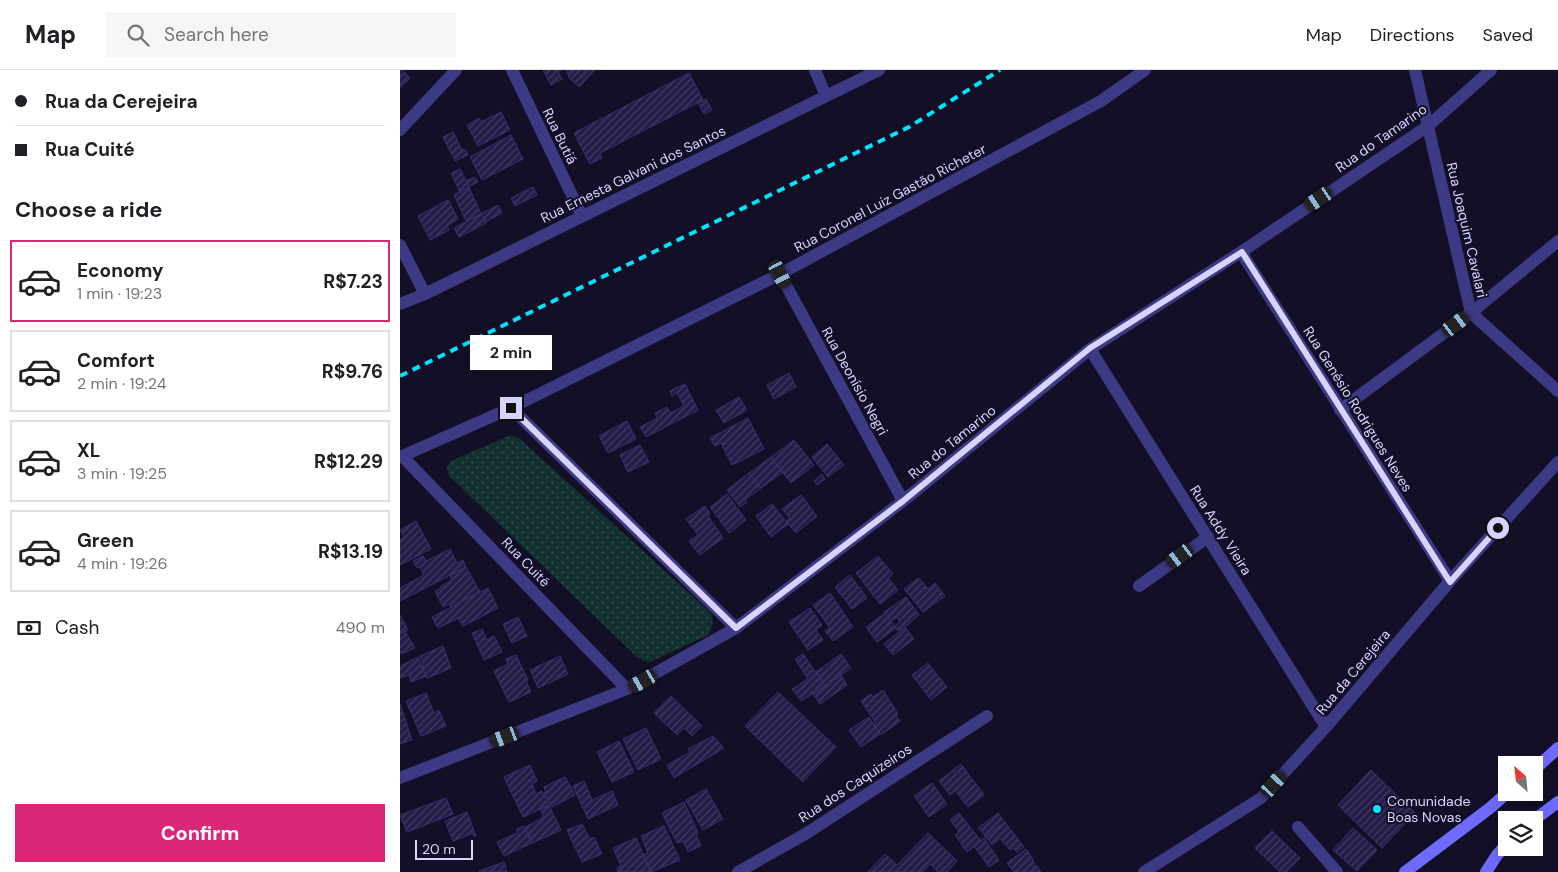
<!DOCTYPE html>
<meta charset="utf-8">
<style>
body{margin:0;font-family:"DM Sans",sans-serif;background:#f6f6f6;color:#202124;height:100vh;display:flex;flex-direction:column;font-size:19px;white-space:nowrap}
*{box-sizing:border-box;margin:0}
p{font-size:16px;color:#757577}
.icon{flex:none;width:28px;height:28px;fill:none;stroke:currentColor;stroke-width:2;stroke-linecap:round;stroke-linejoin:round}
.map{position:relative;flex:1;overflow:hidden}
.sheet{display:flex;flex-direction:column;background:#fff;width:400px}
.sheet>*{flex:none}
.hud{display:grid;align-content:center;height:110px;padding:0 15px;background:#fff}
.needle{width:32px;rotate:333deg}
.controls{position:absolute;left:1098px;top:686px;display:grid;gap:10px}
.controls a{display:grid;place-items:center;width:45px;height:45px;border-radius:0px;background:#fff;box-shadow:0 5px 20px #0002;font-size:25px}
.scale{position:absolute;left:15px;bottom:12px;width:58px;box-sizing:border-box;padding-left:5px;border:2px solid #d9d4ff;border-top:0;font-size:14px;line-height:18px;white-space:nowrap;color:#d9d4ff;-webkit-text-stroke:4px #130f26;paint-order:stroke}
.end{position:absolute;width:22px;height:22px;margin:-11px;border:6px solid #d9d4ff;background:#111;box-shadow:0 0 0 2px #111}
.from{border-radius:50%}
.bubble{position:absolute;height:35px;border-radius:0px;background:#fff;box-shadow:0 5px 20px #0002;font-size:16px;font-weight:700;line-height:35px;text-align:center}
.car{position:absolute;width:15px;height:30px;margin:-15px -8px;border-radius:6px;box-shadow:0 0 4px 1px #0007;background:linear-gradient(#222 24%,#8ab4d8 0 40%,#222 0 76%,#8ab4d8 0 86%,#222 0)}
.hud b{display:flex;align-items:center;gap:18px;height:48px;font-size:19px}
.hud b+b{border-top:1px solid #e0e0e0}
.hud i{width:12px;height:12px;background:#202124}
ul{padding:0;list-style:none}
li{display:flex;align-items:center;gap:15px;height:82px;margin:0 10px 8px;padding:0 5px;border:2px solid #e0e0e0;border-radius:0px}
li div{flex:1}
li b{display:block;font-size:19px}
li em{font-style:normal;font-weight:700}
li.on{border-color:#db2777}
li>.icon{width:45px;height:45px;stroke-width:1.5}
h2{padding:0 15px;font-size:22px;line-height:60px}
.pay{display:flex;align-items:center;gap:12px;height:55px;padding:0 15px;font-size:19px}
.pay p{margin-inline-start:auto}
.cta{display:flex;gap:10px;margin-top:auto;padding:10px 15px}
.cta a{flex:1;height:58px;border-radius:0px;background:#db2777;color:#fff;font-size:20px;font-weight:700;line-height:58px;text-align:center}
header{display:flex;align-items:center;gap:30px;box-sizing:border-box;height:70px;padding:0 25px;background:#fff;border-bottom:1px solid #e0e0e0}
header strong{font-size:24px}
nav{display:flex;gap:28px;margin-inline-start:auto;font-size:18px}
.search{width:350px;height:45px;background:#f6f6f6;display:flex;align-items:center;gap:12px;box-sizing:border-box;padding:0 18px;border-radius:0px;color:#757577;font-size:19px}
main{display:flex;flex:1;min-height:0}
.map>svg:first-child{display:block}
</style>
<header>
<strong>Map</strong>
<div class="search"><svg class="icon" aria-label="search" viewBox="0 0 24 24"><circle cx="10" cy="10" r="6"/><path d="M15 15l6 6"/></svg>Search here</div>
<nav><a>Map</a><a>Directions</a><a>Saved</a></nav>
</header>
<main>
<section class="sheet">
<div class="hud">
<b><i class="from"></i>Rua da Cerejeira</b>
<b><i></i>Rua Cuité</b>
</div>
<h2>Choose a ride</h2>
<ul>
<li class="on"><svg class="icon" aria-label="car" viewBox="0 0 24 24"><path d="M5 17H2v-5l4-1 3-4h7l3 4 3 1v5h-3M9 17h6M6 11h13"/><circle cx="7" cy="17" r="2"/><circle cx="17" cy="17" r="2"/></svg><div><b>Economy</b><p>1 min · 19:23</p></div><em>R$7.23</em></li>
<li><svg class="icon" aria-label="car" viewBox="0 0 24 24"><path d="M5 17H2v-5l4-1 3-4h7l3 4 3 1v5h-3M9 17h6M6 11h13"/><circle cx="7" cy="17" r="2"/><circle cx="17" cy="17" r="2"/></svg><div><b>Comfort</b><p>2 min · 19:24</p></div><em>R$9.76</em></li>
<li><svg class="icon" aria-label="car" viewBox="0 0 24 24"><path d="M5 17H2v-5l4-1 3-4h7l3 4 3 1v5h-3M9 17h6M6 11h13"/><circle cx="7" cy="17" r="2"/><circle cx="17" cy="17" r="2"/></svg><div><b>XL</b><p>3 min · 19:25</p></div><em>R$12.29</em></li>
<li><svg class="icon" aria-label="car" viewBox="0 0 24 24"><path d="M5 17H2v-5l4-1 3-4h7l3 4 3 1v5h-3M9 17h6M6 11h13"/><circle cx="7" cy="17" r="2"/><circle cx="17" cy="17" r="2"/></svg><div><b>Green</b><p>4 min · 19:26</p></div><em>R$13.19</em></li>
</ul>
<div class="pay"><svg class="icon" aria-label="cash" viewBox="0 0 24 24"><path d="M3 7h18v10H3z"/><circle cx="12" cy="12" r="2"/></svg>Cash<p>490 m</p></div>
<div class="cta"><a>Confirm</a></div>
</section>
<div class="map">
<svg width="1158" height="802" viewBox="0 0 1158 802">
<defs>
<pattern id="grass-dots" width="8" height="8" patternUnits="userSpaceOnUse" patternTransform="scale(1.25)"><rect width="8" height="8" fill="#12302f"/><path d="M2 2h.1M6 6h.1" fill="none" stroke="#344d4e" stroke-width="1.8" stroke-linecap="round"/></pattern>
<pattern id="building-hatch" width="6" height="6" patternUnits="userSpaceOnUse" patternTransform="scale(1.25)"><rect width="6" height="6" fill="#241b47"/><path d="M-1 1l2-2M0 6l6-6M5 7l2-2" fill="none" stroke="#433b63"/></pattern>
</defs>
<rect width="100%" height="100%" fill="#130f26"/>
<!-- grass -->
<path fill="url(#grass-dots)" d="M111 365 120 369 311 543C314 552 313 557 308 565L248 593 237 587 49 406 47 397 51 391Z"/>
<!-- building -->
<path fill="url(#building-hatch)" stroke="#3b2d73" d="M0 0H3L10 8 0 18Z
M143 0H161L158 2 162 9 151 15Z
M166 0H175L169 6Z
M175 0H195L179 17 168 7Z
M289 3 303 30 200 83 202 88 190 94 174 63Z
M306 29 312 40 304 44 298 33Z
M101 42 110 60 78 76 67 55 79 48 81 52Z
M53 62 62 80 65 79 68 85 55 91 43 67Z
M111 65 123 89 82 110 70 87Z
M60 99 69 117 60 122 51 103Z
M75 107 78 112 69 117 66 111Z
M69 117 81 144 66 151 54 125Z
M133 117 137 125 115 136 111 128Z
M48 130 58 149 47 156 49 160 30 170 18 146Z
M98 135 102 143 85 152 81 144Z
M81 144 86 153 59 167 54 158Z
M389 303 396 317 374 329 367 315Z
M285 314 298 340 246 367 240 357 257 348 255 343 267 337 270 343 284 336 277 323 272 326 270 321Z
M339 327 347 340 324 353 316 340Z
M348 348 364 379 332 395 321 373 315 376 310 368Z
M227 351 236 369 208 383 199 366Z
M394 370 414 395 391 413 371 387Z
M427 374 444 395 428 407 412 387Z
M240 375 249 392 228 402 220 385Z
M371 387 383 402 361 418 349 403Z
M349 403 361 418 345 430 347 432 340 437 327 420Z
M422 404 425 409 417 415 414 411Z
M327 424 346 450 329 463 310 437Z
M401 425 417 446 396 463 386 451 390 448 382 439Z
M372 434 388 454 371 467 356 446Z
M305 436 310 443 308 446 323 468 300 485 289 471 298 465 286 449Z
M16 451 31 479 0 495V470L4 467 0 460Z
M50 479 57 493 63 490 66 497 0 531V518L24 505 20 497 17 498 13 491 23 486 26 491Z
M478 486 493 504 488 508 498 520 480 534 456 503Z
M66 497 80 522 51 537 49 534 43 537 35 521 41 518V516L52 510 50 505Z
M450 505 467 528 452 539 435 517Z
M519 508 528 519 535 513 545 526 523 542 504 519Z
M88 518 98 538 63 556 58 548 38 558 32 547Z
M430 523 453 557 433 571 425 561 430 558 413 535Z
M506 527 519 545 499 562 495 556 500 552 497 547 491 551 484 542Z
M410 538 422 555 416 560 423 570 408 580 389 552Z
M485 543 496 558 477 572 466 557Z
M0 545 8 560 0 564Z
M118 547 127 566 112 573 103 554Z
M505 557 514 569 493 585 484 574Z
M82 559 87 570 94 566 102 582 84 590 72 563Z
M5 561 15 578 1 584 0 582V564Z
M43 576 51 598 27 608 22 597 24 596 20 586Z
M403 584 425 616 401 631 392 619 408 609 395 589Z
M441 584 451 598 425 616 416 602Z
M116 585 128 610 126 611 131 622 109 632 94 601 108 594 106 589Z
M160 586 168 604 138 618 130 600Z
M18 587 26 606 11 612 9 605 0 608V596Z
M528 593 547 617 531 630 512 605Z
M441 605 447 615 420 634 413 624Z
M483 620 498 644 496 645 500 651 481 665 474 655 476 653 461 631 471 624 473 627Z
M378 622 436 677 403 712 345 656Z
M26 623 34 643 39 640 46 656 21 666 6 631Z
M271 626 302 656 292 666 284 658 277 665 254 643Z
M0 634 12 670 0 674Z
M469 647 480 664 461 677 449 660Z
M246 658 261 689 238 700 223 669Z
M313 666 324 678 274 708 267 695 290 682 288 679Z
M219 671 234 702 212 712 197 682Z
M561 694 584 725 568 737 555 721 550 725 539 711Z
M130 695 137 711 132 714 136 724 142 721 149 735 123 747 104 707Z
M971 700 1015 743 982 778 938 735Z
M165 707 175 725 152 737 144 723 146 722 144 717Z
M184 711 192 730 212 721 218 735 188 749 173 716Z
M532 713 547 734 529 747 514 726Z
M306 719 323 749 303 760 286 730Z
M46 728 53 744 7 762 0 745Z
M284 732 298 763 296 764 301 776 288 782 283 771 277 773 262 743Z
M149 735 161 760 132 773 124 758 144 747 140 739Z
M67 742 76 766H74L73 763 53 771 45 751Z
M559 743 581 771 567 782 555 765 559 762 550 750Z
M598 743 605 752 586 767 578 758Z
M605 752 624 777 617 782 613 778 610 780 600 769 592 775 586 767Z
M182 754 190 769 194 767 202 784 182 792 167 760Z
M124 756 132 773 104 786 97 772 117 763V759Z
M264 756 280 790 251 802 243 785 248 783 241 766Z
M953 758 977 780 957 801 933 780Z
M872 761 900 788 886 802H880L855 778Z
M528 763 557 791 547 802H538L530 794 523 802H468L485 784 497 795Z
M236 768 251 802H218L217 798 221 796 213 778Z
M584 768 599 790 589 797 574 776Z
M626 779 633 789 632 790 641 802H614L607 793Z
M104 792 107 802H80L79 801Z"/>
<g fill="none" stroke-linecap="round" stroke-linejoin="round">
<!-- street -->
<path stroke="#3d3a85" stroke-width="12" d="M112 0 182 146
M415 0 426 26
M1015 0 1071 243 1158 321
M0 60 56 0
M0 175 25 224
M841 182 1050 511
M380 204 503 431
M0 234 25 224 479 0
M690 279 926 657
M111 338 336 558
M940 340 1071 243 1158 171
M2 386 227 619
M0 387 111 338 380 204 701 31 745 0
M739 516 808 467
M0 708 227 619 336 558 503 431 690 279 841 182 1028 56 1091 0
M898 757 937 802
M338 802 407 763 587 646
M744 802 861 728 926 657 1050 511 1158 392"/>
<!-- secondary -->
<path stroke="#6f6bff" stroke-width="12" d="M1134 700 1158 678
M1134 750 1158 732
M1005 802 1090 738 1108 722
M1086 802 1097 785 1106 775"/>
<!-- rail -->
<path stroke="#00e5ff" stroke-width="4" stroke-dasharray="8 6" stroke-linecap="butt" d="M0 306 509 57 600 0"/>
</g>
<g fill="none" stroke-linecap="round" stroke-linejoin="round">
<!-- route -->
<path stroke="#d9d4ff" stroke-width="6" d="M111 338 336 558 503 431 690 278 842 182 1050 512 1098 458"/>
</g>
<!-- markers -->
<circle fill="#00e5ff" stroke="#130f26" stroke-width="2" cx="977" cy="739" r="5"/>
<g text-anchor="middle" stroke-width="4" stroke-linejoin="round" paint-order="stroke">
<!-- street labels -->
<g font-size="14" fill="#d9d4ff" stroke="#130f26">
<text transform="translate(160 66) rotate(64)" y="5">Rua Butiá</text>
<text transform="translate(981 68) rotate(-35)" y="5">Rua do Tamarino</text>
<text transform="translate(233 104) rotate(-26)" y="5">Rua Ernesta Galvani dos Santos</text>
<text transform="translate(490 128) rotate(-28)" y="5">Rua Coronel Luiz Gastão Richeter</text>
<text transform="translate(1067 160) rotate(77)" y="5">Rua Joaquim Cavalari</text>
<text transform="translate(455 311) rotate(61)" y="5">Rua Deonísio Negri</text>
<text transform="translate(958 339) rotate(58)" y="5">Rua Genésio Rodrigues Neves</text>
<text transform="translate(552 372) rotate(-39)" y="5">Rua do Tamarino</text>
<text transform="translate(821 460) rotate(58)" y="5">Rua Addy Vieira</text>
<text transform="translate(126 492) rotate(46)" y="5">Rua Cuité</text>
<text transform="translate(953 602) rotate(-50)" y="5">Rua da Cerejeira</text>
<text transform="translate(455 713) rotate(-33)" y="5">Rua dos Caquizeiros</text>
</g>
<!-- poi labels -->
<g font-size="14" fill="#d9d4ff" stroke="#130f26" text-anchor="start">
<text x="987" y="736">Comunidade<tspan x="987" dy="16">Boas Novas</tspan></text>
</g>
</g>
</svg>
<div class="controls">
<a><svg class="needle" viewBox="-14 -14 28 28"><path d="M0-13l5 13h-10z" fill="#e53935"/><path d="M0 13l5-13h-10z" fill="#757577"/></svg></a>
<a><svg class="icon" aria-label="layers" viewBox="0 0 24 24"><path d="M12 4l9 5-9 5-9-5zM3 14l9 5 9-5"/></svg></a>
</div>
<div class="scale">20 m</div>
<i class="end from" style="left:1098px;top:458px"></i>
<i class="end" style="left:111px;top:338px"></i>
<div class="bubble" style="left:70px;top:265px;width:82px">2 min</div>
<i class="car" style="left:919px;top:129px;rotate:236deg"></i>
<i class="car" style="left:380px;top:204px;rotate:152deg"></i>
<i class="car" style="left:1056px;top:254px;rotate:53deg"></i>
<i class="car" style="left:780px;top:486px;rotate:234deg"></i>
<i class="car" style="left:243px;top:611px;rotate:240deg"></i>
<i class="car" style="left:105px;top:667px;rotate:249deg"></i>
<i class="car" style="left:874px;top:714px;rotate:42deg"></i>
</div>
</main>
